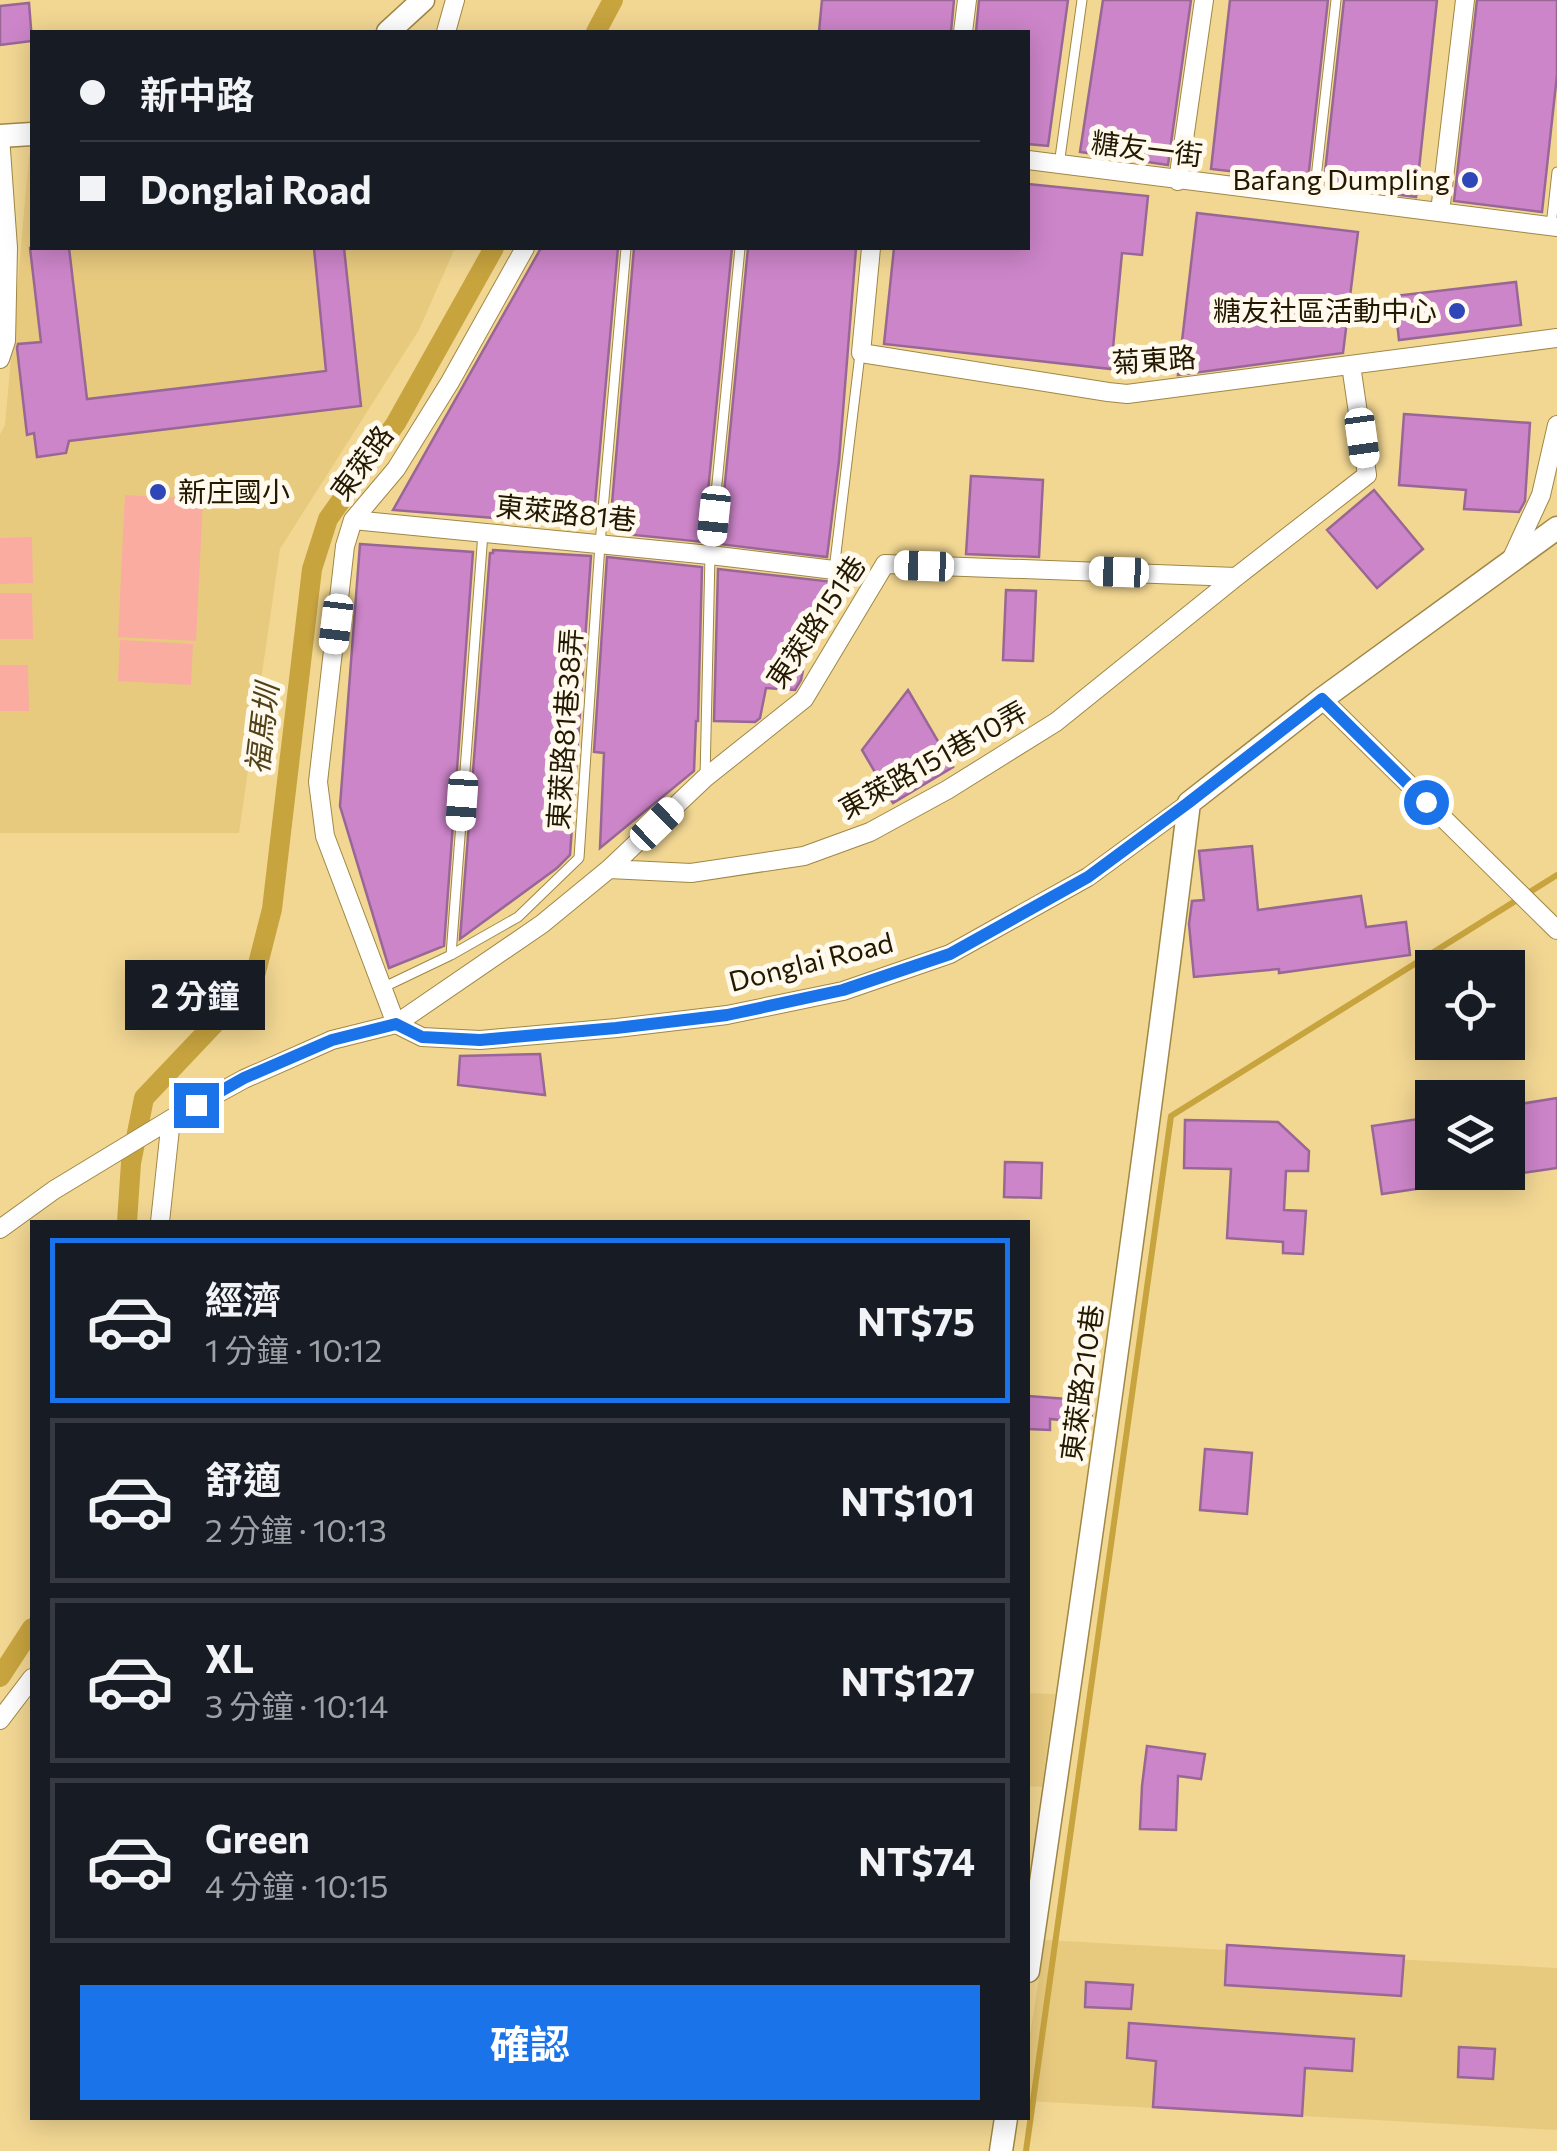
<!DOCTYPE html>
<html lang="zh-TW">
<meta charset="utf-8">
<style>
body{margin:0;font-family:Commissioner,"Noto Sans TC",sans-serif;background:#242831;color:#f1f3f6;height:100vh;display:flex;flex-direction:column;font-size:38px;white-space:nowrap}
*{box-sizing:border-box;margin:0}
p{font-size:32px;color:#9ea1a6}
.icon{flex:none;width:55px;height:55px;fill:none;stroke:currentColor;stroke-width:2;stroke-linecap:round;stroke-linejoin:round}
.map{position:relative;flex:1;overflow:hidden}
.details{position:absolute;left:30px;top:1220px;width:1000px;height:900px;display:flex;flex-direction:column;background:#171b24;border-radius:0px;box-shadow:0 5px 25px #0003}
.details>*{flex:none}
.guide{position:absolute;left:30px;top:30px;width:1000px;height:220px;border-radius:0px;box-shadow:0 5px 25px #0003;display:grid;align-content:center;height:220px;padding:0 50px;background:#171b24}
.fabs{position:absolute;left:1415px;top:950px;display:grid;gap:20px}
.fabs a{display:grid;place-items:center;width:110px;height:110px;border-radius:0px;background:#171b24;box-shadow:0 5px 25px #0003;font-size:50px}
.end{position:absolute;width:45px;height:45px;margin:-22px;border:12px solid #1a73e8;background:#fff;box-shadow:0 0 0 5px #fff}
.from{border-radius:50%}
.bubble{position:absolute;height:70px;border-radius:0px;background:#171b24;box-shadow:0 5px 25px #0003;font-size:32px;font-weight:700;line-height:70px;text-align:center}
.car{position:absolute;width:30px;height:60px;margin:-30px -15px;border-radius:12px;box-shadow:0 0 8px 2px #0007;background:linear-gradient(#fff 24%,#345 0 40%,#fff 0 76%,#345 0 86%,#fff 0)}
.guide b{display:flex;align-items:center;gap:35px;height:95px;font-size:38px}
.guide b+b{border-top:2px solid #363941}
.guide i{width:25px;height:25px;background:#f1f3f6}
ul{padding:18px 0 0;list-style:none}
li{display:flex;align-items:center;gap:30px;height:165px;margin:0 20px 15px;padding:0 30px;border:5px solid #363941;border-radius:0px}
li div{flex:1}
li b{display:block;font-size:38px}
li em{font-style:normal;font-weight:700}
li.active{border-color:#1a73e8}
li>.icon{width:90px;height:90px;stroke-width:1.5}
.cta{display:flex;gap:20px;margin-top:auto;padding:20px 50px}
.cta a{flex:1;height:115px;border-radius:0px;background:#1a73e8;color:#fff;font-size:40px;font-weight:700;line-height:115px;text-align:center}
.map>svg:first-child{display:block}
</style>
<div class="map">
<svg width="1557" height="2151" viewBox="0 0 1557 2151">
<rect width="100%" height="100%" fill="#f2d793"/>
<!-- built -->
<path fill="#e8ca7f" d="M29 156H32V248H455L419 330 280 549 239 833H0V434L5 425Z
M1028 1693 1055 1694 1042 1787 1028 1786Z
M1045 1940 1557 1968V2130L1028 2101V2047Z"/>
<!-- green -->
<path fill="#faaca0" d="M125 495 203 499 196 641 118 637Z
M32 537 33 583 0 584V538Z
M32 593 33 639H0V593Z
M120 640 193 644 191 685 118 681Z
M0 665H28L29 711H0Z"/>
<g fill="none" stroke-linecap="round" stroke-linejoin="round">
<!-- stream -->
<path stroke="#c8a43f" stroke-width="6" d="M1026 2151 1171 1116 1557 875"/>
<!-- canal -->
<path stroke="#c8a43f" stroke-width="20" d="M596 32 613 0
M127 1222 131 1163 144 1098 216 1022 256 972 272 909 312 569 328 519 396 423 494 248
M0 1677 32 1628"/>
</g>
<!-- building -->
<path fill="#cc85c9" stroke="#996796" stroke-width="2.5" d="M822 0H954L951 32H819Z
M979 0H1068L1048 146 1028 144V32H976Z
M1103 0H1191L1168 165 1080 152Z
M1230 0H1328L1308 180 1211 169Z
M1344 0H1437L1416 197 1326 185V182L1324 181Z
M1477 0H1557V75L1542 212 1454 201Z
M29 3 32 41 0 45V6Z
M1028 184 1148 196 1142 255 1122 253 1111 369 884 344 894 248H1028Z
M1197 213 1358 232 1343 353 1178 375Z
M30 248H69L87 399 326 371 314 248H344L361 406 69 441 66 453 37 457 34 433 27 435 17 348 18 344 41 342Z
M541 248H618L593 526 393 510Z
M634 248H732L703 542 614 533 615 527H610Z
M748 248H856L839 461 827 557 719 544Z
M1516 282 1521 325 1399 340 1394 296Z
M1404 414 1530 423 1525 501 1519 512 1464 509 1466 490 1399 485Z
M971 476 1043 480 1039 557 966 554Z
M1374 490 1423 549 1377 588 1327 530Z
M360 544 473 552 444 946 389 968 340 806Z
M493 550 591 556 570 855 557 868 460 939 490 553H493Z
M607 557 702 567 698 721H696L694 771 600 848 604 753 594 752Z
M718 569 834 582 824 629 811 631 801 680 795 690 766 688 760 718 755 722 714 721Z
M1006 590 1036 591 1033 661 1003 660Z
M908 690 953 767 893 803 862 750Z
M1252 846 1258 910 1361 896 1366 927 1406 922 1410 955 1279 973V969L1194 977 1189 924 1192 901 1204 900 1199 851Z
M540 1054 545 1095 458 1085 460 1056Z
M1557 1098V1168L1508 1175V1106Z
M1432 1117V1172H1463V1182L1382 1194 1372 1126Z
M1185 1120 1278 1122 1309 1151 1308 1171H1286L1284 1210 1306 1211 1303 1254 1283 1253V1242L1227 1238 1231 1169 1184 1168Z
M1005 1162 1042 1163 1041 1198 1004 1197Z
M1028 1396 1093 1401 1091 1423 1050 1419V1430L1028 1429Z
M1205 1449 1252 1453 1247 1514 1200 1510Z
M1147 1746 1205 1754 1201 1779 1178 1776 1176 1830 1140 1829 1142 1786Z
M1227 1945 1404 1956 1401 1996 1225 1985Z
M1086 1982 1133 1985 1131 2009 1085 2007Z
M1129 2023 1354 2039 1352 2071 1305 2068 1302 2116 1153 2107 1156 2061 1127 2058Z
M1459 2047 1495 2049 1493 2079 1458 2077Z"/>
<g fill="none" stroke-linecap="round" stroke-linejoin="round">
<defs>
<path id="service" d="M1059 165 1082 0
M1314 196 1336 0
M1551 226 1557 172
M834 570 860 354
M705 778 710 555 740 248
M451 955 483 533
M382 988 451 955 518 917 579 858 600 544 626 248"/>
<path id="minor" d="M446 32 455 0
M963 32 967 0
M1028 160 1557 227
M1178 181 1204 0
M1440 212 1465 0
M871 248 861 353 1108 392 1127 394 1557 338
M0 359 6 341 8 248 0 136
M353 520 710 555 834 570
M1511 560 1541 495 1557 425
M1322 699 1557 930
M609 869 691 873 804 856 870 832 947 790 1056 722 1236 577 1367 475 1351 365
M396 1024 542 924 609 869 705 778 804 699 885 564 1236 577
M396 1024 325 836 318 782 345 546 353 520 396 469 450 382 525 248
M160 1222 171 1119
M0 1229 54 1190 171 1119 244 1079 332 1040 396 1024 422 1037 480 1040 617 1028 727 1015 843 991 950 954 1088 877 1189 803
M0 1720 32 1678"/>
<path id="tertiary" d="M388 32 423 0
M0 136 32 134
M1028 1971C1085 1582 1141 1193 1189 803L1322 699 1557 528
M1001 2151 1006 2118"/>
</defs>
<!-- service casing -->
<use href="#service" stroke="#a08745" stroke-width="11"/>
<!-- minor casing -->
<use href="#minor" stroke="#a08745" stroke-width="20"/>
<!-- tertiary casing -->
<use href="#tertiary" stroke="#a08745" stroke-width="25"/>
<!-- service -->
<use href="#service" stroke="#fff" stroke-width="9"/>
<!-- minor -->
<use href="#minor" stroke="#fff" stroke-width="18"/>
<!-- tertiary -->
<use href="#tertiary" stroke="#fff" stroke-width="22"/>
</g>
<g fill="none" stroke-linecap="round" stroke-linejoin="round">
<!-- route -->
<path stroke="#1a73e8" stroke-width="12" d="M196 1105 244 1078 332 1040 396 1024 422 1037 480 1040 616 1028 727 1015 843 990 950 954 1088 877 1188 803 1322 699 1426 802"/>
</g>
<!-- markers -->
<g fill="#2e46b7" stroke="#fffaed" stroke-width="4">
<circle cx="1470" cy="180" r="10"/>
<circle cx="1457" cy="311" r="10"/>
<circle cx="158" cy="492" r="10"/>
</g>
<g text-anchor="middle" stroke-width="10" stroke-linejoin="round" paint-order="stroke">
<!-- street labels -->
<g font-size="28" fill="#241900" stroke="#fffaed">
<text transform="translate(1147 149) rotate(7)" y="10">糖友一街</text>
<text transform="translate(1154 360) rotate(-4)" y="10">菊東路</text>
<text transform="translate(362 463) rotate(-54)" y="10">東萊路</text>
<text transform="translate(566 513) rotate(6)" y="10">東萊路81巷</text>
<text transform="translate(816 622) rotate(-56)" y="10">東萊路151巷</text>
<text transform="translate(565 729) rotate(-86)" y="10">東萊路81巷38弄</text>
<text transform="translate(933 760) rotate(-29)" y="10">東萊路151巷10弄</text>
<text transform="translate(811 962) rotate(-14)" y="10">Donglai Road</text>
<text transform="translate(1082 1383) rotate(-82)" y="10">東萊路210巷</text>
</g>
<!-- poi labels -->
<g font-size="28" fill="#241900" stroke="#fffaed" text-anchor="end">
<text x="1450" y="190">Bafang Dumpling</text>
<text x="1437" y="321">糖友社區活動中心</text>
<text x="178" y="502" text-anchor="start">新庄國小</text>
</g>
<!-- water labels -->
<g font-size="30" font-style="italic" fill="#514219" stroke="#fffaed">
<text transform="translate(263 729) rotate(-83)" y="10">福馬圳</text>
</g>
</g>
</svg>
<div class="fabs">
<a><svg class="icon" aria-label="locate" viewBox="0 0 24 24"><circle cx="12" cy="12" r="6"/><path d="M12 2v4M12 18v4M2 12h4M18 12h4"/></svg></a>
<a><svg class="icon" aria-label="layers" viewBox="0 0 24 24"><path d="M12 4l9 5-9 5-9-5zM3 14l9 5 9-5"/></svg></a>
</div>
<i class="end from" style="left:1426px;top:802px"></i>
<i class="end" style="left:196px;top:1105px"></i>
<div class="bubble" style="left:125px;top:960px;width:140px">2 分鐘</div>
<i class="car" style="left:1362px;top:438px;rotate:172deg"></i>
<i class="car" style="left:714px;top:516px;rotate:186deg"></i>
<i class="car" style="left:924px;top:566px;rotate:272deg"></i>
<i class="car" style="left:1119px;top:572px;rotate:272deg"></i>
<i class="car" style="left:336px;top:624px;rotate:187deg"></i>
<i class="car" style="left:462px;top:801px;rotate:184deg"></i>
<i class="car" style="left:657px;top:824px;rotate:46deg"></i>
<div class="guide">
<b><i class="from"></i>新中路</b>
<b><i></i>Donglai Road</b>
</div>
<section class="details">
<ul>
<li class="active"><svg class="icon" aria-label="car" viewBox="0 0 24 24"><path d="M5 17H2v-5l4-1 3-4h7l3 4 3 1v5h-3M9 17h6M6 11h13"/><circle cx="7" cy="17" r="2"/><circle cx="17" cy="17" r="2"/></svg><div><b>經濟</b><p>1 分鐘 · 10:12</p></div><em>NT$75</em></li>
<li><svg class="icon" aria-label="car" viewBox="0 0 24 24"><path d="M5 17H2v-5l4-1 3-4h7l3 4 3 1v5h-3M9 17h6M6 11h13"/><circle cx="7" cy="17" r="2"/><circle cx="17" cy="17" r="2"/></svg><div><b>舒適</b><p>2 分鐘 · 10:13</p></div><em>NT$101</em></li>
<li><svg class="icon" aria-label="car" viewBox="0 0 24 24"><path d="M5 17H2v-5l4-1 3-4h7l3 4 3 1v5h-3M9 17h6M6 11h13"/><circle cx="7" cy="17" r="2"/><circle cx="17" cy="17" r="2"/></svg><div><b>XL</b><p>3 分鐘 · 10:14</p></div><em>NT$127</em></li>
<li><svg class="icon" aria-label="car" viewBox="0 0 24 24"><path d="M5 17H2v-5l4-1 3-4h7l3 4 3 1v5h-3M9 17h6M6 11h13"/><circle cx="7" cy="17" r="2"/><circle cx="17" cy="17" r="2"/></svg><div><b>Green</b><p>4 分鐘 · 10:15</p></div><em>NT$74</em></li>
</ul>
<div class="cta"><a>確認</a></div>
</section>
</div>
